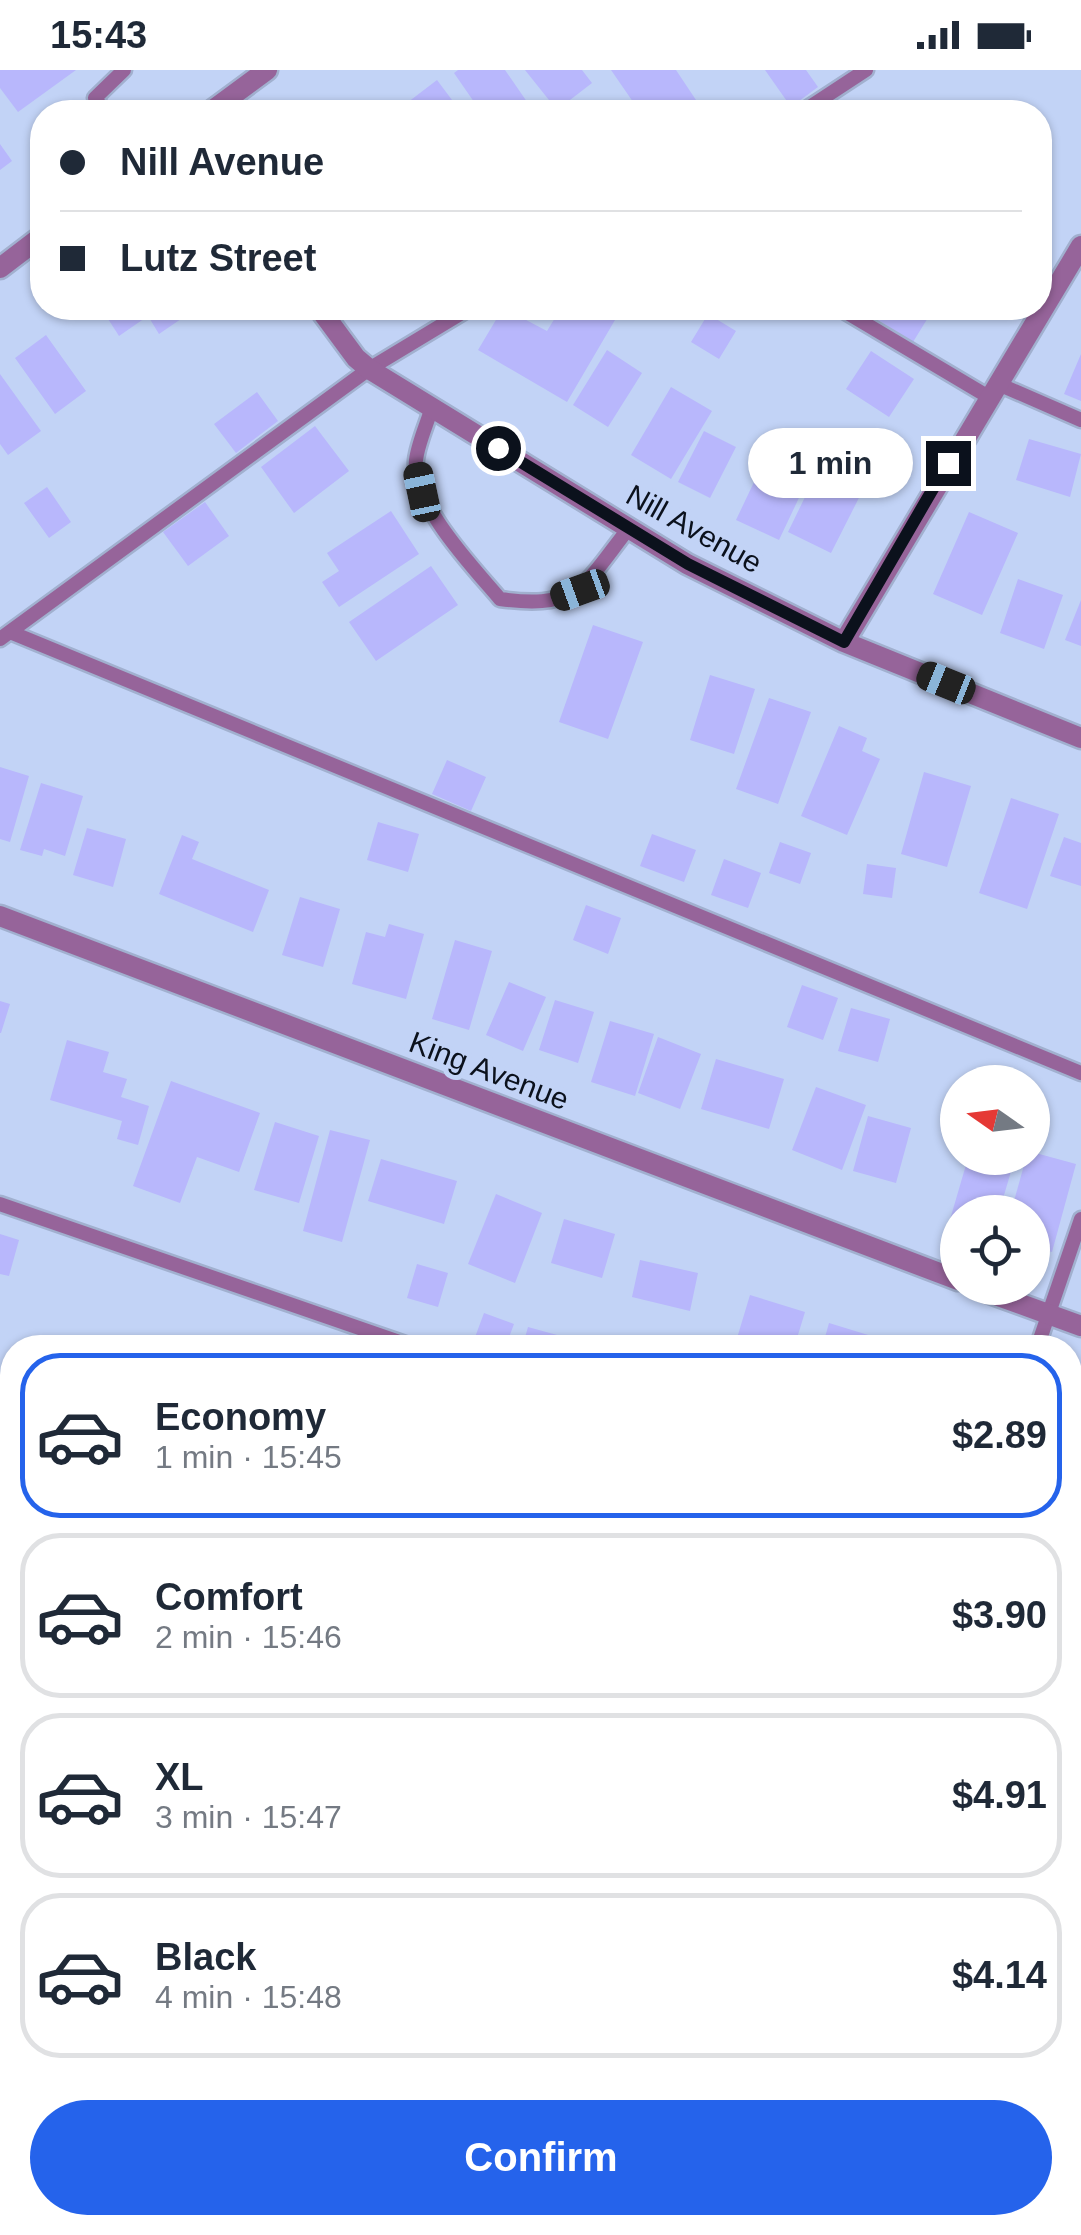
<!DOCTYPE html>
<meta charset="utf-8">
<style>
body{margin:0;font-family:Arial,sans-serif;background:#f6f6f7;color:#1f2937;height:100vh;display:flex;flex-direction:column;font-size:38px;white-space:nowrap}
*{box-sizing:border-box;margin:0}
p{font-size:32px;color:#747a83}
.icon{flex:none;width:55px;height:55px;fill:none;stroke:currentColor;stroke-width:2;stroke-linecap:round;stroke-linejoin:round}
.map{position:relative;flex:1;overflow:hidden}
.details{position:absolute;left:0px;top:1265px;width:1082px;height:900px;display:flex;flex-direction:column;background:#fff;border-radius:40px 40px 0 0;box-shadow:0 2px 8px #0004}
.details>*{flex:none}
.banner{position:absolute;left:30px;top:30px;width:1022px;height:220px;border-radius:40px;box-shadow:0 2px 8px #0004;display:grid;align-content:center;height:220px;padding:0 30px;background:#fff}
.needle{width:65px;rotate:284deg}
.tools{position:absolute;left:940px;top:995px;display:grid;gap:20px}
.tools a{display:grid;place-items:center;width:110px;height:110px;border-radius:50%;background:#fff;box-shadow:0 2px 8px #0004;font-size:50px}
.end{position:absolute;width:45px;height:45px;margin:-22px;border:12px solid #0b111c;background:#fff;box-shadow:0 0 0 5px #fff}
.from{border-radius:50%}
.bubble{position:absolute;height:70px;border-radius:35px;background:#fff;box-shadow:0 2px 8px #0004;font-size:32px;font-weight:800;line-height:70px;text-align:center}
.car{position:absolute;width:30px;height:60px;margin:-30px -15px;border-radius:12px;box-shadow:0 0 8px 2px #0007;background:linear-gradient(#222 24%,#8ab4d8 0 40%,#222 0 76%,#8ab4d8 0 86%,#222 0)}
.banner b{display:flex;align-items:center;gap:35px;height:95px;font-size:38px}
.banner b+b{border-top:2px solid #e0e1e3}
.banner i{width:25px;height:25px;background:#1f2937}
ul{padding:18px 0 0;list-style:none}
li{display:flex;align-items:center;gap:30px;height:165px;margin:0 20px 15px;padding:0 10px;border:5px solid #e0e1e3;border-radius:40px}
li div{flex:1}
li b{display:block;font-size:38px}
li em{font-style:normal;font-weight:800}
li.active{border-color:#2563eb}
li>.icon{width:90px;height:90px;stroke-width:1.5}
.cta{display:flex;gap:20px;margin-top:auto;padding:20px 30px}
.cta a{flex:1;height:115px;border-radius:60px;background:#2563eb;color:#fff;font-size:40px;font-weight:800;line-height:115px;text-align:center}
.status{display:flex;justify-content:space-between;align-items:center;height:70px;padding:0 50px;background:#fff;direction:ltr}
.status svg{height:28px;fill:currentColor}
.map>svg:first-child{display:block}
</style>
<div class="status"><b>15:43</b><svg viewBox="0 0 49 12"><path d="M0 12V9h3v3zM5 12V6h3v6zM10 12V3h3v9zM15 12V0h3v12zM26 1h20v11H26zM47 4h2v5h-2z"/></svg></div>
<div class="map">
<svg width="1081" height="2165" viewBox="0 0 1081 2165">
<rect width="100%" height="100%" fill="#c2d3f6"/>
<!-- building -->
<path fill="#b8b7fc" d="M0 0H76L18 42 0 18Z
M458 0H505L534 42H481L454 3Z
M525 0H582L592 13 557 40Z
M611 0H676L698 33 684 42H640Z
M765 0H806L818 17 791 37Z
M437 10 461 42H402L399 39Z
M0 74 12 91 0 100Z
M101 238H173L181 249 159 264 148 246 119 266Z
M406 238H432L412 248Z
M503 238 547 261 561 238H622L567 332 478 280Z
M859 238H934L913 272Z
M708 244 736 261 719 289 691 272Z
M46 265 86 321 55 344 15 288Z
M607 280 642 303 608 357 573 335Z
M871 281 914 309 889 347 846 319Z
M1081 284V331L1064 324Z
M0 304 41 361 8 385 0 374Z
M671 317 712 341 671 409 631 385Z
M257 322 278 351 236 383 214 354Z
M315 356 349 401 294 443 261 397Z
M704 361 736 377 710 428 678 412Z
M1029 369 1081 384 1070 427 1016 410Z
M772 374 815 394 779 470 736 450Z
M824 388 868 410 831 483 788 462Z
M47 417 71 452 49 468 24 433Z
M205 432 229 466 188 496 163 462Z
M391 441 419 484 339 537 322 512 339 501 327 483Z
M969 442 1018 463 982 545 933 524Z
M431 496 458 535 376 591 349 552Z
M1018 509 1063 525 1044 579 1000 563Z
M1081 530V576L1065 570Z
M593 555 643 572 608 669 559 652Z
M710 605 755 619 734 684 690 670Z
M769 628 811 642 778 734 736 719Z
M839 656 867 668 862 681 880 689 847 765 801 746Z
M447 690 486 707 471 741 432 724Z
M0 697 29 706 10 772 0 769Z
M924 702 971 716 947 797 901 784Z
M41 713 83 726 65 786 44 779 42 786 20 780Z
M1011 728 1059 744 1027 839 979 823Z
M378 752 419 764 408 802 367 790Z
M87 758 126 769 113 817 73 805Z
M652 764 696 780 684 812 640 796Z
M182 765 199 772 192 789 269 820 253 862 159 824Z
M1064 767 1081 773V816L1050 806Z
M780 772 811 783 800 814 769 803Z
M724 789 761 803 748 838 711 825Z
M867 794 896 798 892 828 863 824Z
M300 827 340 839 323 897 282 885Z
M586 835 621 848 608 884 573 870Z
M389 854 424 864 406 929 352 914 366 862 385 867Z
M455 870 492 881 469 960 432 949Z
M509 912 546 927 523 981 486 965Z
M802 915 838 928 823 970 787 957Z
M555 930 594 942 578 993 539 980Z
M0 931 10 934 1 963H0Z
M851 938 890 949 878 992 838 981Z
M610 951 654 964 635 1026 591 1012Z
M658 967 701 984 680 1039 638 1023Z
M67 970 109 982 103 1002 127 1009 121 1027 149 1036 138 1075 117 1069 122 1051 50 1030Z
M716 989 784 1009 769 1059 701 1039Z
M171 1011 260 1043 239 1102 197 1087 180 1133 133 1116Z
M816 1017 866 1035 842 1100 792 1080Z
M868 1046 911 1058 896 1113 853 1101Z
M275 1052 319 1066 299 1133 254 1120Z
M330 1060 370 1070 342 1172 303 1161Z
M1032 1082 1076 1094 1052 1182 1032 1177V1142H1011L1026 1088H1032Z
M968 1088H1015L999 1142H958V1156L949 1153Z
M381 1089 457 1111 444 1154 368 1131Z
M496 1124 542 1143 515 1213 468 1194Z
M564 1149 615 1164 602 1208 551 1193Z
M0 1164 19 1170 9 1206 0 1204Z
M640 1190 698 1203 690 1241 632 1227Z
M417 1194 448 1203 438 1237 407 1228Z
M750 1225 805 1242 794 1278H734Z
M484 1243 514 1254 505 1278H471Z
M829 1253 878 1268 875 1278H822Z
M528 1257 568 1268 566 1278H522Z
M1070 1648 1081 1651V1707L1070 1704Z
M0 1713 12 1716V1798L0 1794Z
M1070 1838 1081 1841V1882L1076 1901 1070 1899Z
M11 1872H12V1913L1 1910Z
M541 2152H562L602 2165H537Z"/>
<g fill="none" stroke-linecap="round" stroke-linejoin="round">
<defs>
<path id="service" d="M105 42 95 28 124 0
M802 42 866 0
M839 238 987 326
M996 313 1081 350
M432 337C427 354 418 373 416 390 412 434 473 497 500 529 579 540 584 515 629 458
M10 562 1081 1003
M0 569 369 299 470 238
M0 1134 417 1278
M1037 1278 1081 1149
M673 2165 676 2152"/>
<path id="minor" d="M319 238 356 288 369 299 687 494 844 572 1081 668
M844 572 1081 176
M0 846 958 1210
M976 1218 1081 1256
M0 1416 12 1420
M0 1616 12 1620
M1070 1753 1081 1756
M1070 1958 1081 1962"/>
<path id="tertiary" d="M210 42 267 0
M0 198 42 166"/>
</defs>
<!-- service casing -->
<use href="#service" stroke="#a1b0cf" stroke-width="19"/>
<!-- minor casing -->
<use href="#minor" stroke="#a1b0cf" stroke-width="25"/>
<!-- tertiary casing -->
<use href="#tertiary" stroke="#a1b0cf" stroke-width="25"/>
<!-- service -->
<use href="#service" stroke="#96649a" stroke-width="14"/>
<!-- minor -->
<use href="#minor" stroke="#96649a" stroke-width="20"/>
<!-- tertiary -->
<use href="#tertiary" stroke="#96649a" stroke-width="20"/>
</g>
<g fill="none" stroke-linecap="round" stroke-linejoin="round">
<!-- route -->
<path stroke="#0b111c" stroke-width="12" d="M498 378 688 494 844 572 948 393"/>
</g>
<g text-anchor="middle" stroke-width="10" stroke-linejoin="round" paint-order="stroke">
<!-- street labels -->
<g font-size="30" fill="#0b111c" stroke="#c2d3f6">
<text transform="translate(694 459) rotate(29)" y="10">Nill Avenue</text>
<text transform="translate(489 1001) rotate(21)" y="10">King Avenue</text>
</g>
</g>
</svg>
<div class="tools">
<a><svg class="needle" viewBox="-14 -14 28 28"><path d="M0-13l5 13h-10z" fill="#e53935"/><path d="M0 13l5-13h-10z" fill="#747a83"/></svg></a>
<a><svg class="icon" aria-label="locate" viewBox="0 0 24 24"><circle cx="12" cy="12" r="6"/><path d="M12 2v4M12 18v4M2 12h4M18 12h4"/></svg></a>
</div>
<i class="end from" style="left:498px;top:378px"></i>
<i class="end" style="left:948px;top:393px"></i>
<div class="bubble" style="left:748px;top:358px;width:165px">1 min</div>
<i class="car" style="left:422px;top:422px;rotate:348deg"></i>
<i class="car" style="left:580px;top:520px;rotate:250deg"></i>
<i class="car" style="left:946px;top:613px;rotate:292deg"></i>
<div class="banner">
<b><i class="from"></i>Nill Avenue</b>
<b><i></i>Lutz Street</b>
</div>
<section class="details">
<ul>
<li class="active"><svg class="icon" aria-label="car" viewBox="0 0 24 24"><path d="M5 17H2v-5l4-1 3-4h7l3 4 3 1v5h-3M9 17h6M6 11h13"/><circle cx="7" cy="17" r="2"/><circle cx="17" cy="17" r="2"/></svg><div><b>Economy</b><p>1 min · 15:45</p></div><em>$2.89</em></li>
<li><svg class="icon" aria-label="car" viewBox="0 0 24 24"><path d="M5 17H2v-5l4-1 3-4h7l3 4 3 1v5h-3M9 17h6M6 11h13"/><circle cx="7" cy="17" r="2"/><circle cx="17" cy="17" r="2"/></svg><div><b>Comfort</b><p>2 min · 15:46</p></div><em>$3.90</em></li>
<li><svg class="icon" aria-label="car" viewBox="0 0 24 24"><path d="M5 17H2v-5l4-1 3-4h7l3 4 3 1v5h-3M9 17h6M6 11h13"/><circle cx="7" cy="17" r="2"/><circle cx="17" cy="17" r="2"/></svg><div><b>XL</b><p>3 min · 15:47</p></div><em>$4.91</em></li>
<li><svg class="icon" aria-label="car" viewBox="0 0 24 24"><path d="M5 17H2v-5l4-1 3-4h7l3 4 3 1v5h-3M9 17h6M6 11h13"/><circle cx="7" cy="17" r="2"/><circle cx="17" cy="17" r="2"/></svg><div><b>Black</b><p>4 min · 15:48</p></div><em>$4.14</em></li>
</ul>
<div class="cta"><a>Confirm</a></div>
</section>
</div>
